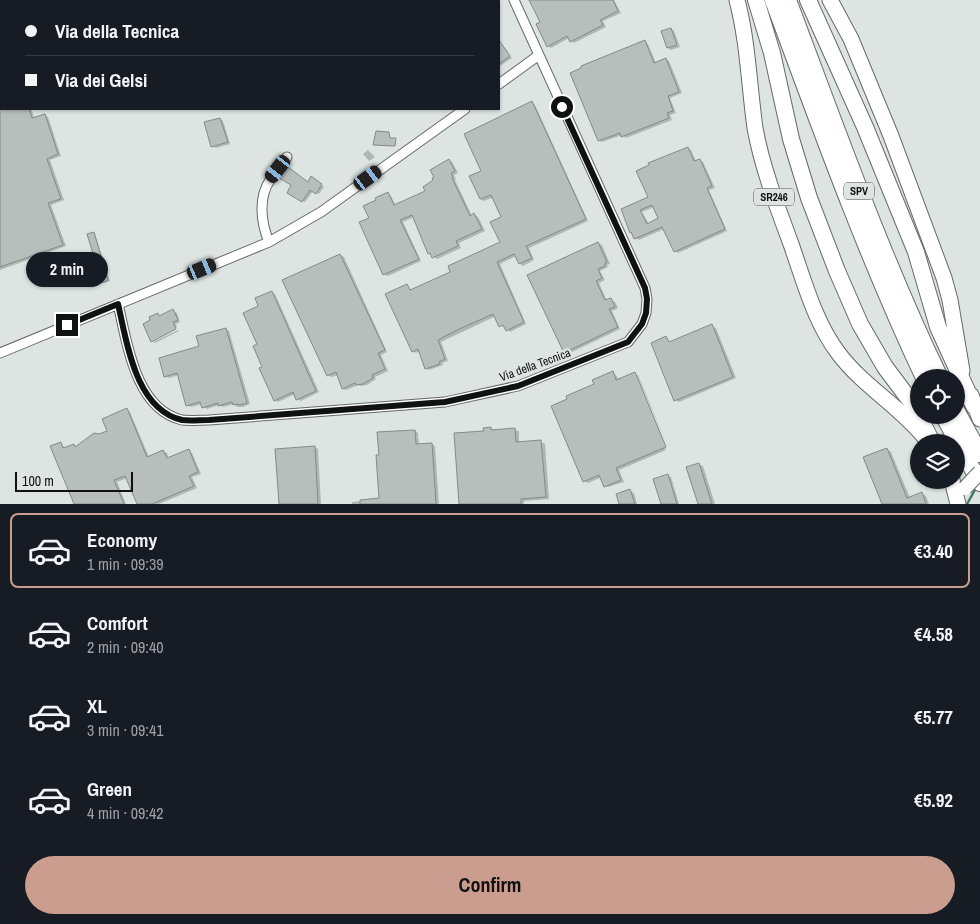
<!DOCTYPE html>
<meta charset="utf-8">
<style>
body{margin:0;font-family:"Archivo Narrow",sans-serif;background:#242831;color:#f1f3f6;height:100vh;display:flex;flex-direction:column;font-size:19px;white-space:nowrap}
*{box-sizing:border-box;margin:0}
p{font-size:16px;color:#9ea1a6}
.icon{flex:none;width:28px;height:28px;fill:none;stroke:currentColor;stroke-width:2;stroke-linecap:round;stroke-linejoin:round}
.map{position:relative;height:504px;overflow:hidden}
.drawer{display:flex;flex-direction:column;background:#171b24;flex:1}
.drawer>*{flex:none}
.top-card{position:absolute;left:0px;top:0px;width:500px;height:110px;box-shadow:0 1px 4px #0004;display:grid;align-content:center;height:110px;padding:0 25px;background:#171b24}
.buttons{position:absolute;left:910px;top:369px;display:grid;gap:10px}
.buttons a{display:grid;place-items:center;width:55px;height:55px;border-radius:50%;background:#171b24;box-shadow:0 1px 4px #0004;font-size:25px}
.scale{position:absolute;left:15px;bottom:12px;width:118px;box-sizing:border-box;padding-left:5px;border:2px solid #101211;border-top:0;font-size:14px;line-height:18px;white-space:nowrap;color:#101211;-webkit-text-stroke:4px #dde4e1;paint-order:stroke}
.end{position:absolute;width:22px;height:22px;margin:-11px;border:6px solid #101211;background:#fff;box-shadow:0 0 0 2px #fff}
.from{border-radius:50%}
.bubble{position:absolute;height:35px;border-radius:18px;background:#171b24;box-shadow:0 1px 4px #0004;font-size:16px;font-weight:700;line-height:35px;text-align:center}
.car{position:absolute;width:15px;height:30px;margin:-15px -8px;border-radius:6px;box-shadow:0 0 4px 1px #0007;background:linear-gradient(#222 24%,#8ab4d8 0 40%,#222 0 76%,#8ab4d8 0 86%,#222 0)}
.top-card b{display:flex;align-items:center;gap:18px;height:48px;font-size:19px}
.top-card b+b{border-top:1px solid #363941}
.top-card i{width:12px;height:12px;background:#f1f3f6}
ul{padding:9px 0 0;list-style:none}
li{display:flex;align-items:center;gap:15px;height:75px;margin:0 10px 8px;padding:0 15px;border:2px solid transparent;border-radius:8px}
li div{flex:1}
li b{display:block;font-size:19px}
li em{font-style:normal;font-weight:700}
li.active{border-color:#ca9d8f}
li>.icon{width:45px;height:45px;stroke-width:1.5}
.primary-button{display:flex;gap:10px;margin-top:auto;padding:10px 25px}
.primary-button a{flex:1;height:58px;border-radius:30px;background:#ca9d8f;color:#111;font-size:20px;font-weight:700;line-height:58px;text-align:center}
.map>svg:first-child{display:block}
</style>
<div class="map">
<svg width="980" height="504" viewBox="0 0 980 504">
<rect width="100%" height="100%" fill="#dde4e1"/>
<!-- shadow -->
<path fill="#0003" fill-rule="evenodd" d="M0 0H42L43 1H1L0 34Z
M472 0H487L488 1H471Z
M530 0H614L621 13 603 21 606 27 574 43 569 38 551 48 548 46 541 23Z
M671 29 674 31 680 47 671 50 668 48Z
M645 42 648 44 656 63 666 59 669 61 682 93 670 98 676 113 670 115 672 120 626 138 622 135 602 142 598 140Z
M499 44 505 48 512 58 500 66Z
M0 64H1V109H31L35 119 45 115 48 117 61 156 50 160 64 200 51 205 66 246 0 270Z
M532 103 535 105 588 221 529 248 534 260 523 266 520 264 516 256 500 264 526 324 510 332 505 327 500 326 496 316 441 342 448 361 442 363 443 365 429 370 426 368 420 351 416 353 413 351 407 286 412 291 452 273 502 243 503 218 494 197 484 201 480 199 482 172Z
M220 119 223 121 230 144 216 148 212 146Z
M688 148 691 150 696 161 700 160 703 162 715 188 709 190 727 231 678 253 675 251 664 229 639 240 635 238 622 210 650 198ZM654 207 659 218 649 224 642 212Z
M368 150 375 157 369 161 363 154Z
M449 160 452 162 458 173 454 175 456 179 455 180 472 216 474 215 478 217 485 231 459 243 461 248 437 259 429 253 414 217 403 222 421 261 388 276 384 274 370 218 388 194 391 196 396 206 427 191Z
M314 179 324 187 319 194 313 191 305 202 289 192Z
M93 233 95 234 110 281 105 283 103 282Z
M598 243 602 245 610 264 607 265 608 267 600 271 605 280 599 283 607 301 611 300 615 302 618 308 612 311 620 329 568 354 564 352Z
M340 255 344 257 387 352 381 355 388 371 375 377 376 379 367 385 361 386 358 385 346 390 343 389 338 375 332 377 328 375 284 281Z
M271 292 275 294 319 392 301 401 297 399 295 394 278 402 275 400 264 367 259 345 260 307Z
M173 311 177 313 180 322 176 324 177 327 152 341 158 315 160 316Z
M712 326 716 328 736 378 679 402 675 400 666 338 671 343Z
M225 329 229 331 250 404 243 407H237L234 404 223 407 219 405 207 409 203 407 202 404 191 407 187 405 179 375 169 378 165 376Z
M178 330 179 331 155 343 153 342Z
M613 373 616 375 619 380 635 373 636 374H634L666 450 619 470 624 482 608 487 605 485 602 477 588 483 584 481 596 384Z
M637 375H638L669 449Z
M127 410 130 412 149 457 163 451 167 453 169 459 188 451 192 453 201 474 192 477 197 488 159 504H138L127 478 117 482 126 504H75L52 447 61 443 65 448 74 445 77 447 109 431Z
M491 428 494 431 515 430 519 431V443L541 442 545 444 549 499 524 501V504H460L455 434 485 432Z
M415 431 418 433 419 445 432 444 435 446 439 504H352V502L380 499Z
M314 447 318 449 321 504H280L277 450Z
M887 449 891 452 910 498 922 494 926 496 929 504H883L865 458Z
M699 464 703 466 715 504H699L687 468Z
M668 475 671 477 679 504H663L655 480Z
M630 491 634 493 637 504H620L617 495Z"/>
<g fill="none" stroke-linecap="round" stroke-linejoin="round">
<!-- stream -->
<path stroke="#467c68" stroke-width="2.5" d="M967 504 976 488"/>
</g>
<!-- building -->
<path fill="#b8bebc" stroke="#848a88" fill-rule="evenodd" d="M529 0H613L618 11 600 20 603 25 570 42 567 36 547 47 536 24 540 22Z
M671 28 677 45 667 48 661 31Z
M499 40 510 56 499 64Z
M645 40 654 63 666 58 679 92 668 96 673 111 667 113 669 118 621 137 620 133 598 141 570 73 581 68V66Z
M532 101 586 219 526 246 532 258 519 264 514 254 497 262 524 322 506 331 503 325 499 327 493 314 455 331 438 340 445 359 439 362 440 364 425 369 418 349 412 352 385 294 407 284 410 290 450 272 448 266 500 242 490 222 501 217 491 195 480 199 469 176 481 171 464 134Z
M0 109H29L32 118 45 114 58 154 47 159 61 199 48 203 63 245 0 267Z
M220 118 228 142 211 147 204 122Z
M376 131 389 132 390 138H396L395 146 373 145Z
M688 147 694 161 700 159 712 186 707 188 725 229 674 252 662 227 634 239 631 232 630 233 621 209 648 197 636 171 649 165 648 163ZM652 205 658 218 647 224 640 210Z
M449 159 455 171 451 173 453 177 452 178 470 216 474 213 482 229 456 241 458 246 432 258 430 253 428 254 412 215 400 220 419 259 383 275 359 222 369 218 363 206 376 200 375 198 388 192 394 205 425 191 423 187 433 180 432 178 434 177 430 170Z
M288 167 308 182 311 176 322 184 316 194 310 190 302 202 287 193 291 185 279 178Z
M94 232 108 280 102 283 87 234Z
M598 242 607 262 605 263V266L598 269 602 278 596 281 605 300 611 298 615 307 609 309 618 327 564 353 527 275Z
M340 254 385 350 378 353 385 369 372 375 373 378 363 384 356 385 355 383 342 389 336 372 327 376 282 280Z
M272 291 316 391 296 400 293 392 274 401 259 368 262 367 253 346 257 344 243 313 258 306 255 298Z
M173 309 178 320 173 322 176 329 151 342 143 324 150 320 149 317 158 313 159 316Z
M712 324 733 377 674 401 651 343 666 336 669 342Z
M226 328 247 403 239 405 238 404 233 405 232 402 218 406V403L202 408 200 402 186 406 177 373 164 377 159 358 199 346 196 336Z
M613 371 616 380 635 372 666 447 616 468 621 480 604 487 599 475 583 482 551 406 567 399 566 396 594 384 592 380Z
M127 408 147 457 163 450 167 458 189 449 198 472 189 476 194 486 152 504H137L125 476 114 480 124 504H74L50 446 61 442 63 448 74 444 75 447 94 433 99 434 107 431 102 419Z
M491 427V430L515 428 516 442 541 440 546 497 521 499V504H459L454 433 484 431 483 428Z
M415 430 416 444 432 443 436 504H360V500L379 498 376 455H379L377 432Z
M315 446 318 504H279L275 449Z
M887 448 907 498 922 492 926 504H882L863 457Z
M699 463 712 504H698L686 467Z
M668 474 677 504H661L653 479Z
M630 489 635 504H619L616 494Z"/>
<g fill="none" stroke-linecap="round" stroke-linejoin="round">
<defs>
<path id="minor" d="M118 1 122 0
M499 84 539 55
M269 242C261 223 258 198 270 180 275 172 282 165 287 157
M118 304C127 342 135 409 182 420 190 421 200 420 209 420L445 402 518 386 628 342 642 324 646 313 647 299 645 288 514 0
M0 353 269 242 321 212 465 109"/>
<path id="tertiary" d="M339 0V1
M433 1 434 0"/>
<path id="trunk" d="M737 0C748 42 749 85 755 128 762 167 777 206 791 244 804 281 815 323 839 354 864 387 901 407 926 439
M830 0 851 39 891 136 944 278 950 300 962 371
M971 395 980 419
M952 480 958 504"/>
<path id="motorway" d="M756 0 772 53 791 139 809 198 837 271 860 324 885 367 912 403 932 442
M773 0C820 127 866 255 924 378
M788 0C836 127 881 255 940 378
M808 0 865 127 916 252 938 327 974 406
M956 410 980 454
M943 415 980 483"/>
</defs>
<!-- minor casing -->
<use href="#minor" stroke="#656a68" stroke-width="11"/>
<!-- tertiary casing -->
<use href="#tertiary" stroke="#656a68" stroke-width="13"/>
<!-- trunk casing -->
<use href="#trunk" stroke="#656a68" stroke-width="17"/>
<!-- motorway casing -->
<use href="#motorway" stroke="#656a68" stroke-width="18"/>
<!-- minor -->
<use href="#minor" stroke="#fff" stroke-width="9"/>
<!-- tertiary -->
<use href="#tertiary" stroke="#fff" stroke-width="11"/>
<!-- trunk -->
<use href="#trunk" stroke="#fff" stroke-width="15"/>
<!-- motorway -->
<use href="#motorway" stroke="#fff" stroke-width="16"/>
<defs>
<path id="primary-bridge" d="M965 488 980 472"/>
</defs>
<!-- primary-bridge casing -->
<use href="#primary-bridge" stroke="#656a68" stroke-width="16" stroke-linecap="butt"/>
<!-- primary-bridge -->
<use href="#primary-bridge" stroke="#fff" stroke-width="14"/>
</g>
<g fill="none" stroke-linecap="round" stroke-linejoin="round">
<!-- route -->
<path stroke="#101211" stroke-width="6" d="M67 325 118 304C127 342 135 409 182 420 190 421 200 420 209 420L445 402 518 386 628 342 642 324 646 313 647 299 645 288 562 107"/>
</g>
<g text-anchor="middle" stroke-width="5" stroke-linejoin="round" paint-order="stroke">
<!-- shield labels -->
<g fill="#dde4e1" stroke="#4e514f" stroke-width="1">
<rect x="844" y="182.5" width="30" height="17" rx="4"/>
<rect x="754" y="188.5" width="40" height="17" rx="4"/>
</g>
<g font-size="11" font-weight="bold" fill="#101211">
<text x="859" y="195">SPV</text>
<text x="774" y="201">SR246</text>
</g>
<!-- street labels -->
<g font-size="12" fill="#101211" stroke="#dde4e1">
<text transform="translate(535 365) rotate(-20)" y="4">Via della Tecnica</text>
</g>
</g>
</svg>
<div class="buttons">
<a><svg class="icon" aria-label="locate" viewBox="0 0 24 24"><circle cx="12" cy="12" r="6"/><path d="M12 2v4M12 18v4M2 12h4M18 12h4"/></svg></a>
<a><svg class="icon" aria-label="layers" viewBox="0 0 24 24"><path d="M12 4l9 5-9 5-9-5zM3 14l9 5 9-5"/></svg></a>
</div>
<div class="scale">100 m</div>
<i class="end from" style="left:562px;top:107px"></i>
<i class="end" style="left:67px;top:325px"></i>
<div class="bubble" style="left:26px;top:252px;width:82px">2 min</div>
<i class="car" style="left:278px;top:169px;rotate:218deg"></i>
<i class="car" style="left:368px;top:178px;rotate:54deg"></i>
<i class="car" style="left:202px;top:269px;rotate:68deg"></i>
<div class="top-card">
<b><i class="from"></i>Via della Tecnica</b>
<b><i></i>Via dei Gelsi</b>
</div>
</div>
<section class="drawer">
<ul>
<li class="active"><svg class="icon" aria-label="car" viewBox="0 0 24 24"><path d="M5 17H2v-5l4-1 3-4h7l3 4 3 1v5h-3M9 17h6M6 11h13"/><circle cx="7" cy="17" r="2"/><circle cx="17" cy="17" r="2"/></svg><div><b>Economy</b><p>1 min · 09:39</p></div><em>€3.40</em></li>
<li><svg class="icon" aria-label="car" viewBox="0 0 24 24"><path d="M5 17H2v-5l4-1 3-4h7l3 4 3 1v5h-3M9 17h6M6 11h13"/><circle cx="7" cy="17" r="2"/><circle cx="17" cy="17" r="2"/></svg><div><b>Comfort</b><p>2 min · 09:40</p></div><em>€4.58</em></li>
<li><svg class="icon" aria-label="car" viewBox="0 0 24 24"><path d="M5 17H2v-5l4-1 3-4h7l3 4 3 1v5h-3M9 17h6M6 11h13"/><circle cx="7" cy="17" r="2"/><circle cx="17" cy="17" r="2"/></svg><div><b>XL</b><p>3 min · 09:41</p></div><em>€5.77</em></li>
<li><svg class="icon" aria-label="car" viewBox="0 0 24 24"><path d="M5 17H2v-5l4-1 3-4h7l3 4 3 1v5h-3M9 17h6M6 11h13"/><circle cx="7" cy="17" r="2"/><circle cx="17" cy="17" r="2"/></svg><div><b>Green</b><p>4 min · 09:42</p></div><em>€5.92</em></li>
</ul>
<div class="primary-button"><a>Confirm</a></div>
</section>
